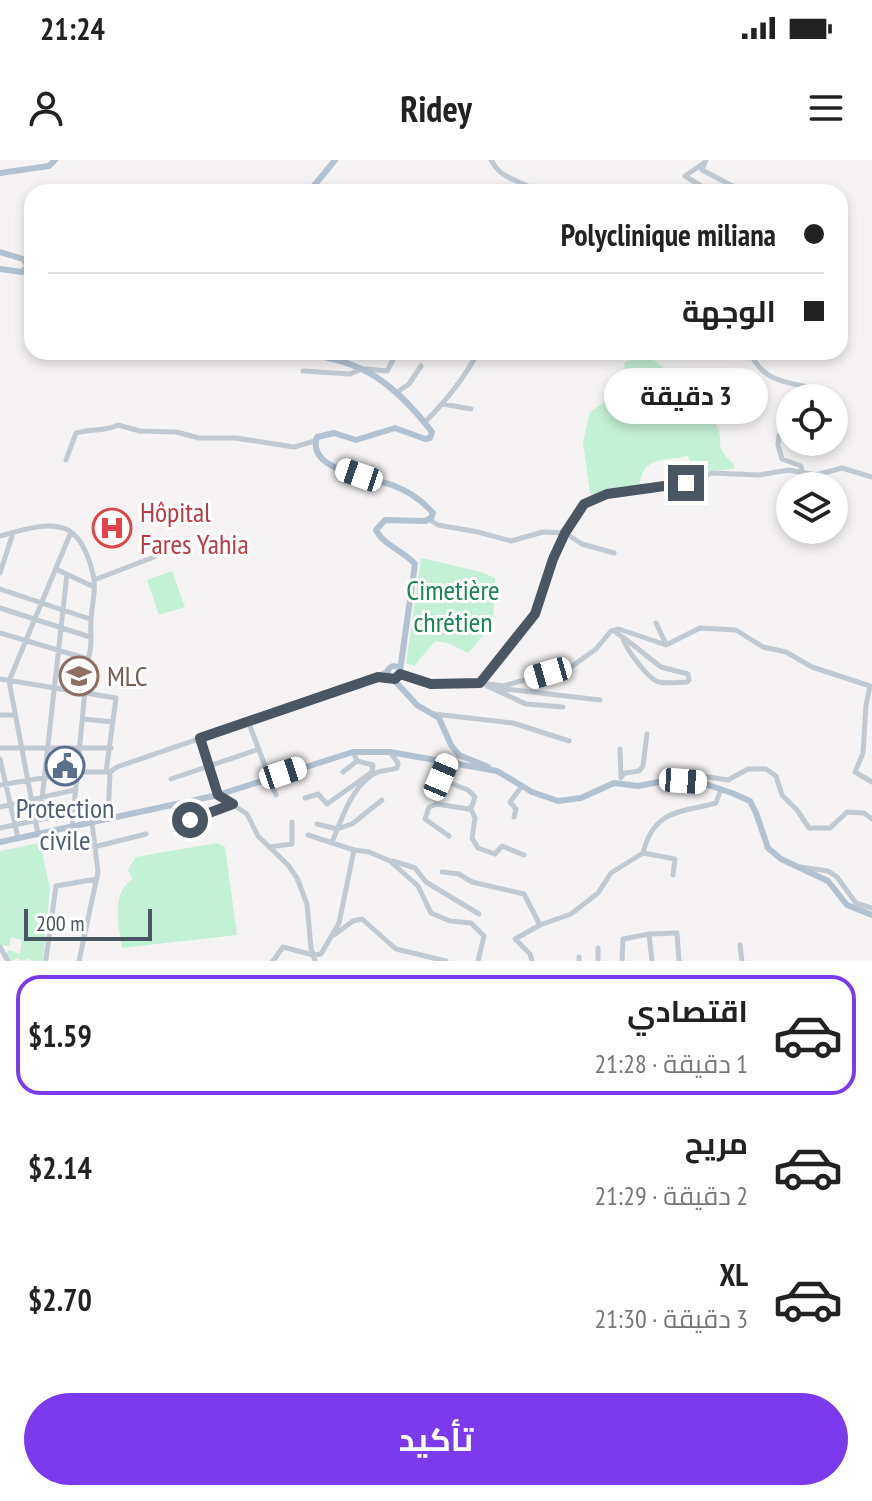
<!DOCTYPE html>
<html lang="ar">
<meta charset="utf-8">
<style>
body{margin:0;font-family:"PT Sans Narrow",Cairo,sans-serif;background:#f2f2f2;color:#222;direction:rtl;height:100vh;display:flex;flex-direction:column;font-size:30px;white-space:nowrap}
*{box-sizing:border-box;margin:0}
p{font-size:26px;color:#767676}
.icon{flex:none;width:44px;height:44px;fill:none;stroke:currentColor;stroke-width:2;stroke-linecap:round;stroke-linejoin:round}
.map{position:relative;height:801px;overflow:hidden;direction:ltr}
.side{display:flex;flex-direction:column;background:#fff;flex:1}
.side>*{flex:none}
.hud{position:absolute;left:24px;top:24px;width:824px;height:176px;border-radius:24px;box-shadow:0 4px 12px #0003;direction:rtl;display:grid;align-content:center;height:176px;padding:0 24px;background:#fff}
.fabs{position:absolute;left:776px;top:224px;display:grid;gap:16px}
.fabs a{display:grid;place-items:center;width:72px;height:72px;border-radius:50%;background:#fff;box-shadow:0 4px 12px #0003;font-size:40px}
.scale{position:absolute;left:24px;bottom:20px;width:128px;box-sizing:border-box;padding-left:8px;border:4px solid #4a5661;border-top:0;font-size:22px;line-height:28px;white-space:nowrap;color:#4a5661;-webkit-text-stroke:6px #fff;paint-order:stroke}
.end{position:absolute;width:36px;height:36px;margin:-18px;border:10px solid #4a5661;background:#fff;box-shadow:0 0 0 4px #fff}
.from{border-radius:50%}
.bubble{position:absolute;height:56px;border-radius:28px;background:#fff;box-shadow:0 4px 12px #0003;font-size:26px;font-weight:700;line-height:56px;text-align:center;direction:rtl}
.car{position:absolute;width:24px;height:48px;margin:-24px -12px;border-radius:10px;box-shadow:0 0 6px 2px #0007;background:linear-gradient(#fff 24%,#345 0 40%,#fff 0 76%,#345 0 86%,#fff 0)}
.hud b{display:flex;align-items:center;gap:28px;height:76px;font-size:30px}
.hud b+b{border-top:2px solid #e0e0e0}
.hud i{width:20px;height:20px;background:#222}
ul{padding:14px 0 0;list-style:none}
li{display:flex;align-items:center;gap:24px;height:120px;margin:0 16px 12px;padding:0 8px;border:4px solid transparent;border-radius:24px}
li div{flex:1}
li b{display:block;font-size:30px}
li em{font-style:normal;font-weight:700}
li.current{border-color:#7c3aed}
li>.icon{width:72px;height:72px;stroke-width:1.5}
.primary-button{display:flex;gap:16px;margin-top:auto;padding:16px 24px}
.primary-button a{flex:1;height:92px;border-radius:48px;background:#7c3aed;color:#fff;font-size:32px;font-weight:700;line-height:92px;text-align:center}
.status{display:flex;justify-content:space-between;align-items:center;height:56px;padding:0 40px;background:#fff;direction:ltr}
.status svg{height:22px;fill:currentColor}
header{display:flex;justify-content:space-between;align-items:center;height:104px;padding:0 24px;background:#fff;font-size:36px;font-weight:700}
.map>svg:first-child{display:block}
</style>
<div class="status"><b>21:24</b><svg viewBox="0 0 49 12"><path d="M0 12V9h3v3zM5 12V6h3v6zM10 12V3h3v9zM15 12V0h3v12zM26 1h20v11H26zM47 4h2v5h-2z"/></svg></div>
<header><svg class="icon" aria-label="menu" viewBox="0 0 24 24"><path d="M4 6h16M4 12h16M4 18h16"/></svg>Ridey<svg class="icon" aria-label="person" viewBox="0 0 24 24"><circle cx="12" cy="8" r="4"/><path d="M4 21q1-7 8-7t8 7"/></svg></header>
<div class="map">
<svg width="872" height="801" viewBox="0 0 872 801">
<rect width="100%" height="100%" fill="#f5f3f3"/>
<!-- green -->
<path fill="#c3f1d5" d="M646 194C665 208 709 245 717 266 725 285 712 285 734 304V309L709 311 695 316 688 296C663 302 642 294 639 329L614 331 593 336 590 333 583 282 590 252 622 229 625 202Z
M421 398 481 412 495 418 493 464 468 493 448 483 435 481 414 506 406 503Z
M172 411 185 447 159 455 147 420Z
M40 683 50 729 43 801H32L29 798 24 801 17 798 11 801 6 794 9 790 20 794 22 780 11 777 9 786 0 785V691Z
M217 683 225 687 237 775 122 788C119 765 110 736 132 719L128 710 136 697Z"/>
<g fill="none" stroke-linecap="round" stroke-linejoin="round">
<!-- minor -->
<path stroke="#c1cad2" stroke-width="5" d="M491 0C504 23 518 17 537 32
M706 0 702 10 744 32
M704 3 685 16 711 32
M750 192C768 234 806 216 825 238
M366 209 387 211 397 192
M303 211 350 214 361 209
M396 233 409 224 421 206
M443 244 471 249
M424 263C445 242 464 219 478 192
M790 273 779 275 778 285 782 299 801 306 802 312
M66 300 76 273C91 268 105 272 118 265L140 271 176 272 199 278H236L294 287 315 281
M430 360 438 365 478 372 511 381 543 372 565 373 579 350 597 337 686 323 712 313 759 315 789 310 816 315 842 308 872 317
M0 376C19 371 49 360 68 370 83 378 91 403 94 419 96 432 91 448 91 462 90 475 93 487 88 499L72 667
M58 410 94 427
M0 413 13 373
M94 420 154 397
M0 429 90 459
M0 448 90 477
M656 463 666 484
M614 471 628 481 661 507 688 514 689 520 687 522C678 522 668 524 659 522 649 520 624 487 623 477
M0 473 88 499
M400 514 431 524 476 522 503 526 571 507 596 489 611 471 619 469 666 485 700 468 736 470 763 487 786 492 812 507 870 526 866 545 863 593 855 612 872 622
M0 519 116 538 106 612
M480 523 535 454 553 399 565 373 582 384 614 393
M487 526 526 544 563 547
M498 528 600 540
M435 554 513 563 569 581
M0 555H15
M83 559 113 562
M248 561 276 635
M200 578 218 635 247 654 258 676 288 705 297 718 307 744 311 788 315 801
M0 588H111
M620 589 621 618
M0 599 18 678
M448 602 442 620 468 630 475 637 472 646 468 649 437 644 429 647 425 659 449 676
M110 612 117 607 378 517 388 510
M343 612 357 601
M622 616 625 613 639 611 643 606 647 574
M171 619 259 589
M672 619 689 614 728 620 748 609H766L776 616 782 635 797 650 809 668H830L847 652 864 653 872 659
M0 625 77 612H109
M305 638 318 634 327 644 372 612 373 605 357 601 353 592
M176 644 180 657
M0 647 74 630
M471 649 475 658 472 678 478 688 495 694 502 686 524 695
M514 657 516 649 510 642 522 626
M108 659 110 612
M37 660 40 657 67 414
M171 664 190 660 232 645
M317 664 337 669 352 664 382 640
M0 668 71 653
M38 674 9 521 71 372
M308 675 354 690 369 692 390 701 418 726 431 753 450 761 471 763 484 776 478 801
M332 682C342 659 350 630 372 615 379 610 389 611 397 608L398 603 390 592
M94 687 146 674
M269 687 292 684V662
M643 693 675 699 673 715
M393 701 415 708 426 722 479 754
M801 707 828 711 837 717 856 743 872 748
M442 712 459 714 472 722 524 734 540 765 515 779 530 794 532 801
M540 765 571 754 598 733 611 713 643 693C654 649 680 653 716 643L721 629
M334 775 353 761 362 759 396 789 446 801
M740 785 742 801
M0 787 8 801
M46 799 56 726 97 719
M79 801 98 712 92 663
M273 801 283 787 313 795 321 794 339 763 354 690
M579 801V797
M598 801V788
M622 801 623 779 649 774
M652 801 649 774 677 773 679 801"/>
<!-- major -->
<path stroke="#b3c2d1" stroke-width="6" d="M0 13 49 6 55 0
M309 32 335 0
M0 92 23 99 28 106 22 112 0 109
M284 192C355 196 389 216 432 272L430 278 425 279 395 268 356 280 334 273 317 277C306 311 371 317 392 325 408 331 422 340 433 353L431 358 425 361 385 360 376 370C383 385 404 391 415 404L400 511
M388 512a6 6 0 1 1 12 0a6 6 0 1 1-12 0Z
M393 519 417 545 439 558 451 585 459 595 488 607
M0 682 218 635 353 592H390L497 611 532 632 558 641 581 638 614 623 638 626 670 620 699 622 732 633 750 641 756 653 768 688 781 699 828 721 847 745 872 755"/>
</g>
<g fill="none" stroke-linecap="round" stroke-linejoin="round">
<!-- route -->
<path stroke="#4a5661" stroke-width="10" d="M190 660 233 644 218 635 200 578 378 517 395 519 400 514 431 524 480 523 535 454 553 399 565 373 584 344 607 334 686 323"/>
</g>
<!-- icons -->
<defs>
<symbol id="hospital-ring" viewBox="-11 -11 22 22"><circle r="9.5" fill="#fff" stroke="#e0444e" stroke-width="1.5"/><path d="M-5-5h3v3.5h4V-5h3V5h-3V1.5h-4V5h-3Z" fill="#e0444e"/></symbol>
<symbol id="university-ring" viewBox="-11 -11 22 22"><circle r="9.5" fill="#fff" stroke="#8d6e63" stroke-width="1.5"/><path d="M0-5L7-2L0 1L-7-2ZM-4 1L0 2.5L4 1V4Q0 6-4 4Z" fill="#8d6e63"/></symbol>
<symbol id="civic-ring" viewBox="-11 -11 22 22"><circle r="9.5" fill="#fff" stroke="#5c6f8a" stroke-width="1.5"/><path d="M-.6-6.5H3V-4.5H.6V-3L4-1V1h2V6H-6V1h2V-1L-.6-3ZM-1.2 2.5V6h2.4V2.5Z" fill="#5c6f8a"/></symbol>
</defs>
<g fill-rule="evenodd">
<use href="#hospital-ring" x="90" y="346" width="44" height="44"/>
<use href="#university-ring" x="57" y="494" width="44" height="44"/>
<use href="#civic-ring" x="43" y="584" width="44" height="44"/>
</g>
<g text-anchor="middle" stroke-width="6" stroke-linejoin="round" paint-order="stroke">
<!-- health labels -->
<g font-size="28" fill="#be3a42" stroke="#fff" text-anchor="start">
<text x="140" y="362">Hôpital<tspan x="140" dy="32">Fares Yahia</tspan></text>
</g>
<!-- park labels -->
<g font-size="28" fill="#17864f" stroke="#fff">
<text x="453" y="440">Cimetière<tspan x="453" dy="32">chrétien</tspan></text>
</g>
<!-- education labels -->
<g font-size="28" fill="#785e54" stroke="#fff" text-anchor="start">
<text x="107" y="526">MLC</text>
</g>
<!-- service labels -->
<g font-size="28" fill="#4e5e75" stroke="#fff">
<text x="65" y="658">Protection<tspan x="65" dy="32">civile</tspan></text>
</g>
</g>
</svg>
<div class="fabs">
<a><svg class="icon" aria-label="locate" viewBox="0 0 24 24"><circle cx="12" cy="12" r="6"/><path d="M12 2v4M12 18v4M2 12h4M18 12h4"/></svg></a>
<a><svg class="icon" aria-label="layers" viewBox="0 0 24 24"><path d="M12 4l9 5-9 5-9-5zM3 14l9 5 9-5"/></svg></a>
</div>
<div class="scale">200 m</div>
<i class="end from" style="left:190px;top:660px"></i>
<i class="end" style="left:686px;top:323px"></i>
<div class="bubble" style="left:604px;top:208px;width:164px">3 دقيقة</div>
<i class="car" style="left:359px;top:315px;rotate:289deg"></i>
<i class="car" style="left:548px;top:513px;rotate:254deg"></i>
<i class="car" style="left:283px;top:613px;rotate:72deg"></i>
<i class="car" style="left:441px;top:617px;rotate:23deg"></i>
<i class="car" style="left:683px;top:621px;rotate:94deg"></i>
<div class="hud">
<b><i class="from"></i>Polyclinique miliana</b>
<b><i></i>الوجهة</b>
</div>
</div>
<section class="side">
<ul>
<li class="current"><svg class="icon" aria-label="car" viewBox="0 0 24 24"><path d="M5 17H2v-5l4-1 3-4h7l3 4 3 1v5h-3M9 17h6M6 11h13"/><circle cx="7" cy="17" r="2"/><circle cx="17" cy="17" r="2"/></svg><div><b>اقتصادي</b><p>1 دقيقة · 21:28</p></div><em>$1.59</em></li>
<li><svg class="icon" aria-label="car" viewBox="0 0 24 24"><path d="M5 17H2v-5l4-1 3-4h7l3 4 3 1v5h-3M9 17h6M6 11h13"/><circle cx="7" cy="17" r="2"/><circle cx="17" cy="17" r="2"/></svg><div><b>مريح</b><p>2 دقيقة · 21:29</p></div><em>$2.14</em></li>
<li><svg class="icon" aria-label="car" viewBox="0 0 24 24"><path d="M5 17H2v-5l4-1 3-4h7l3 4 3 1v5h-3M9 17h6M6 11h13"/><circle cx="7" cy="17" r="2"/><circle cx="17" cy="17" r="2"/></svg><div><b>XL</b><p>3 دقيقة · 21:30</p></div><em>$2.70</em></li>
</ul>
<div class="primary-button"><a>تأكيد</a></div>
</section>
